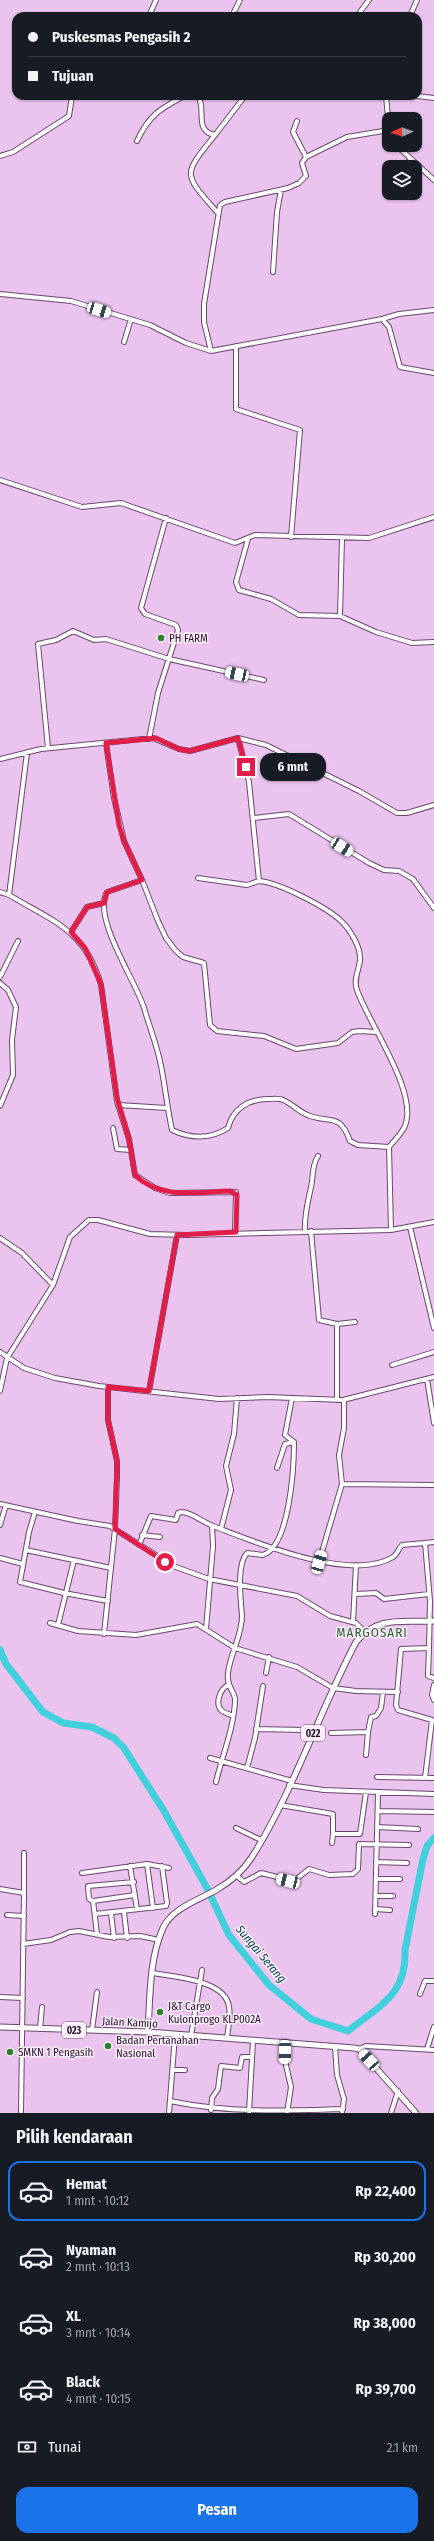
<!DOCTYPE html>
<html lang="id">
<meta charset="utf-8">
<style>
body{margin:0;font-family:"Fira Sans Condensed",sans-serif;background:#242831;color:#f1f3f6;height:100vh;display:flex;flex-direction:column;font-size:15px;white-space:nowrap}
*{box-sizing:border-box;margin:0}
p{font-size:13px;color:#9ea1a6}
.icon{flex:none;width:22px;height:22px;fill:none;stroke:currentColor;stroke-width:2;stroke-linecap:round;stroke-linejoin:round}
.map{position:relative;height:2113px;overflow:hidden}
.side{display:flex;flex-direction:column;background:#171b24;flex:1}
.side>*{flex:none}
.banner{position:absolute;left:12px;top:12px;width:410px;height:88px;border-radius:12px;box-shadow:0 1px 3px #0004;display:grid;align-content:center;height:88px;padding:0 16px;background:#171b24}
.needle{width:26px;rotate:268deg}
.buttons{position:absolute;left:382px;top:112px;display:grid;gap:8px}
.buttons a{display:grid;place-items:center;width:40px;height:40px;border-radius:8px;background:#171b24;box-shadow:0 1px 3px #0004;font-size:20px}
.end{position:absolute;width:18px;height:18px;margin:-9px;border:5px solid #e11d48;background:#fff;box-shadow:0 0 0 2px #fff}
.from{border-radius:50%}
.bubble{position:absolute;height:28px;border-radius:12px;background:#171b24;box-shadow:0 1px 3px #0004;font-size:13px;font-weight:700;line-height:28px;text-align:center}
.car{position:absolute;width:12px;height:24px;margin:-12px -6px;border-radius:5px;box-shadow:0 0 3px 1px #0007;background:linear-gradient(#fff 24%,#345 0 40%,#fff 0 76%,#345 0 86%,#fff 0)}
.banner b{display:flex;align-items:center;gap:14px;height:38px;font-size:15px}
.banner b+b{border-top:1px solid #363941}
.banner i{width:10px;height:10px;background:#f1f3f6}
ul{padding:0;list-style:none}
li{display:flex;align-items:center;gap:12px;height:60px;margin:0 8px 6px;padding:0 8px;border:2px solid transparent;border-radius:12px}
li div{flex:1}
li b{display:block;font-size:15px}
li em{font-style:normal;font-weight:700}
li.on{border-color:#1a73e8}
li>.icon{width:36px;height:36px;stroke-width:1.5}
h2{padding:0 16px;font-size:18px;line-height:48px}
.pay{display:flex;align-items:center;gap:10px;height:44px;padding:0 16px;font-size:15px}
.pay p{margin-inline-start:auto}
.primary-button{display:flex;gap:8px;margin-top:auto;padding:8px 16px}
.primary-button a{flex:1;height:46px;border-radius:12px;background:#1a73e8;color:#fff;font-size:16px;font-weight:700;line-height:46px;text-align:center}
.map>svg:first-child{display:block}
</style>
<div class="map">
<svg width="434" height="2113" viewBox="0 0 434 2113">
<rect width="100%" height="100%" fill="#eac3ee"/>
<g fill="none" stroke-linecap="round" stroke-linejoin="round">
<!-- river -->
<path stroke="#42d0dc" stroke-width="7" d="M0 1650 6 1664 43 1712 63 1723 92 1727 114 1738 124 1748 164 1811 207 1888 229 1935 269 1985 311 2019 348 2031C379 2006 407 1995 405 1950L423 1859 427 1846 434 1838"/>
<defs>
<path id="minor" d="M149 16 156 0
M232 16 240 0
M357 16 369 0
M410 16 417 0
M198 96C207 109 193 131 215 135L245 96
M386 96 389 128
M417 96 434 98
M297 121 293 132 306 157
M215 135C182 176 183 173 217 212
M137 141C149 115 160 109 184 96
M396 145 434 180
M0 156 13 152 69 116 72 96
M401 167 411 160
M385 178 389 175
M273 272 277 212 281 190
M0 294 71 301 150 325 186 343 211 351 204 322V304L220 205 225 202 288 188 299 183 306 176 302 163 306 157 347 137 389 130
M382 319 389 327 400 367 434 373
M124 342 131 319
M236 346V409L300 430 291 537
M211 351 382 319 399 314 434 310
M0 480 82 507 121 503 235 543 255 535 369 538 434 517
M248 539 236 582 239 590 271 599 299 615 340 616 376 632 412 643 434 642
M340 616 342 538
M238 738 249 782 259 881C278 882 326 907 340 920 350 929 361 947 360 960 359 970 353 980 357 990 368 1023 421 1095 404 1128 400 1135 394 1141 389 1147L391 1230
M149 739 158 693 178 630 176 625 145 614 141 608 166 518
M106 743 114 798 124 841 142 880 158 921 166 938 176 951 183 957 204 963 210 1025 217 1031 264 1036 296 1049 338 1043 352 1032 360 1031 376 1032
M48 748 38 644 56 640 73 631 94 640 106 639 169 659 264 680
M0 759 41 749 153 738 179 749 190 751 238 738 266 745 359 791 397 813H407L434 805
M254 818 289 814 369 863 384 870 399 871 413 879 434 908
M198 878 247 885 259 881
M142 880 107 892C92 918 136 981 144 1008 149 1025 156 1043 160 1061 165 1084 167 1107 172 1130 191 1139 211 1139 228 1128 233 1108 249 1099 268 1099 273 1099 279 1098 283 1100 293 1104 300 1113 310 1116 331 1123 340 1113 350 1141L358 1145 389 1147
M0 892 9 895C53 921 86 931 101 985L117 1101 129 1139 135 1175 155 1188 170 1193 236 1192 235 1232
M9 895 27 753
M71 932 87 907 104 903
M0 977 18 941
M0 983 8 990 16 1007 12 1040 13 1075 0 1106
M118 1105 167 1108
M113 1128 117 1149 131 1150
M410 1227 434 1328
M305 1231C304 1215 308 1202 311 1187 314 1175 311 1167 318 1156
M311 1231 319 1320 337 1324 355 1322
M0 1238 22 1253 53 1285
M337 1324V1400
M0 1352 24 1368 55 1378 99 1386 219 1399 268 1397 343 1400 434 1377
M392 1365 434 1352
M427 1379 434 1423
M0 1391 7 1358 53 1285 70 1237 89 1220H98L150 1234 187 1235 391 1230 434 1222
M149 1391 177 1235
M277 1468 285 1444 294 1442
M342 1484 434 1485
M0 1504 78 1521 110 1526 173 1566 209 1579 297 1596 330 1616 356 1623 364 1631
M35 1512 29 1532 20 1582 64 1593 108 1601
M0 1525 6 1505
M221 1529 231 1490 226 1466 234 1434 237 1398
M142 1535 160 1537
M139 1545 151 1516 176 1520 178 1513 182 1512C193 1513 202 1522 213 1526 255 1542 351 1583 393 1557 398 1554 398 1549 402 1545L425 1543
M26 1550 111 1568
M0 1558 23 1564
M319 1562 342 1484 339 1455 344 1428V1400
M355 1594 376 1593 384 1599 429 1594
M353 1622 356 1565
M50 1623 78 1631 136 1635 197 1624 235 1648 297 1667 333 1688 356 1691 398 1692
M58 1625 74 1560
M206 1629 213 1546 212 1526
M104 1634 115 1529 117 1478V1461L108 1420V1387
M429 1648 428 1676 434 1678
M266 1673 269 1657
M228 1685C220 1689 215 1703 221 1710 224 1713 229 1714 233 1716
M434 1685 432 1695 434 1700
M256 1729 304 1730 312 1735
M331 1733 368 1732 371 1717 376 1716 381 1708 383 1692
M366 1755 368 1732
M210 1758 292 1781
M247 1768 255 1738 263 1686
M377 1777 434 1778
M425 1778 432 1720 398 1710 396 1705 401 1649 429 1648 430 1601 425 1543 434 1542
M216 1782C222 1756 234 1728 235 1701 236 1692 226 1688 228 1673 230 1654 242 1636 242 1616 241 1601 236 1565 247 1553L263 1555C290 1546 294 1466 294 1442L285 1435 292 1398
M289 1785 324 1790 434 1794
M280 1805 333 1814V1834H360L366 1792
M378 1811 434 1812
M377 1827 418 1829
M236 1828 261 1840
M332 1843 333 1834
M376 1862 407 1863
M147 1864 153 1908
M130 1866 137 1909
M82 1873 147 1864 169 1868
M236 1875 244 1882 261 1873 294 1881 309 1869 329 1875 353 1874 358 1869 359 1844 409 1845
M376 1879H400
M134 1882 88 1886 89 1899 93 1901 135 1895
M0 1889 24 1893 21 2113
M24 1893V1853
M376 1896H393
M93 1901 97 1934
M375 1909 390 1910
M124 1912 127 1938
M111 1913 114 1938
M95 1914 166 1906 167 1903 162 1866
M375 1914 378 1793
M7 1915 24 1916
M23 1944 51 1940 70 1932 79 1931 109 1937 140 1936 159 1940
M153 1973C175 1977 226 1980 229 2007 231 2017 228 2028 227 2038
M420 1994 425 1981H434
M0 1997 23 1998
M40 2029 42 2007
M92 2030 97 1992
M191 2036 202 1970
M285 2042V2061L291 2087 287 2113
M335 2047 337 2075 344 2099 342 2113
M359 2049 366 2046 434 2050
M427 2049 434 2027
M173 2070H185
M170 2101C227 2113 285 2111 343 2109
M211 2110 212 2098 218 2089 221 2066 240 2068 242 2057H251
M249 2112 253 2041
M169 2113 175 2035
M391 2113 398 2091"/>
<path id="major" d="M0 2027 148 2032 354 2048 359 2049 416 2113
M148 2032C150 1999 149 1959 163 1928 172 1908 199 1900 216 1890 230 1882 243 1871 252 1857 294 1790 319 1712 356 1642 378 1615 402 1623 434 1621"/>
</defs>
<!-- minor casing -->
<use href="#minor" stroke="#6a486e" stroke-width="6"/>
<!-- major casing -->
<use href="#major" stroke="#6a486e" stroke-width="7"/>
<!-- minor -->
<use href="#minor" stroke="#fff" stroke-width="4"/>
<!-- major -->
<use href="#major" stroke="#fff" stroke-width="5"/>
</g>
<g fill="none" stroke-linecap="round" stroke-linejoin="round">
<!-- route -->
<path stroke="#e11d48" stroke-width="5" d="M165 1562 115 1529 117 1461 108 1420V1387L149 1391 177 1235 236 1232 237 1195 230 1191C198 1192 160 1200 135 1175L129 1139 117 1098 101 984 85 948 71 932 87 907 104 903 107 892 142 880 124 841 119 825 106 743 156 738 179 749 190 751 238 738 246 767"/>
</g>
<!-- markers -->
<g fill="#2b802c" stroke="#fdedff" stroke-width="1.5">
<circle cx="161" cy="638" r="4"/>
<circle cx="160" cy="2012" r="4"/>
<circle cx="108" cy="2046" r="4"/>
<circle cx="10" cy="2052" r="4"/>
</g>
<g text-anchor="middle" stroke-width="3" stroke-linejoin="round" paint-order="stroke">
<!-- shield labels -->
<g fill="#fdedff" stroke="#635464" stroke-width="1">
<rect x="301" y="1725" width="24" height="16" rx="3"/>
<rect x="62" y="2022" width="24" height="16" rx="3"/>
</g>
<g font-size="10" font-weight="bold" fill="#211322">
<text x="313" y="1737">022</text>
<text x="74" y="2034">023</text>
</g>
<!-- poi labels -->
<g font-size="11" fill="#211322" stroke="#fdedff" text-anchor="start">
<text x="169" y="642">PH FARM</text>
<text x="168" y="2010">J&amp;T Cargo<tspan x="168" dy="13">Kulonprogo KLP002A</tspan></text>
<text x="116" y="2044">Badan Pertanahan<tspan x="116" dy="13">Nasional</tspan></text>
<text x="18" y="2056">SMKN 1 Pengasih</text>
</g>
<!-- street labels -->
<g font-size="11" fill="#211322" stroke="#fdedff">
<text transform="translate(130 2022) rotate(3)" y="4">Jalan Kamijo</text>
</g>
<!-- water labels -->
<g font-size="12" font-style="italic" fill="#02454a" stroke="#fdedff">
<text transform="translate(261 1954) rotate(50)" y="4">Sungai Serang</text>
</g>
<!-- quarter labels -->
<g font-size="13" letter-spacing="1" fill="#2a5e29" stroke="#fdedff">
<text x="372" y="1637">MARGOSARI</text>
</g>
</g>
</svg>
<div class="buttons">
<a><svg class="needle" viewBox="-14 -14 28 28"><path d="M0-13l5 13h-10z" fill="#e53935"/><path d="M0 13l5-13h-10z" fill="#9ea1a6"/></svg></a>
<a><svg class="icon" aria-label="layers" viewBox="0 0 24 24"><path d="M12 4l9 5-9 5-9-5zM3 14l9 5 9-5"/></svg></a>
</div>
<i class="end from" style="left:165px;top:1562px"></i>
<i class="end" style="left:246px;top:767px"></i>
<div class="bubble" style="left:260px;top:753px;width:66px">6 mnt</div>
<i class="car" style="left:99px;top:310px;rotate:107deg"></i>
<i class="car" style="left:237px;top:674px;rotate:282deg"></i>
<i class="car" style="left:342px;top:847px;rotate:122deg"></i>
<i class="car" style="left:319px;top:1562px;rotate:16deg"></i>
<i class="car" style="left:288px;top:1881px;rotate:284deg"></i>
<i class="car" style="left:285px;top:2052px;rotate:181deg"></i>
<i class="car" style="left:369px;top:2060px;rotate:318deg"></i>
<div class="banner">
<b><i class="from"></i>Puskesmas Pengasih 2</b>
<b><i></i>Tujuan</b>
</div>
</div>
<section class="side">
<h2>Pilih kendaraan</h2>
<ul>
<li class="on"><svg class="icon" aria-label="car" viewBox="0 0 24 24"><path d="M5 17H2v-5l4-1 3-4h7l3 4 3 1v5h-3M9 17h6M6 11h13"/><circle cx="7" cy="17" r="2"/><circle cx="17" cy="17" r="2"/></svg><div><b>Hemat</b><p>1 mnt · 10:12</p></div><em>Rp 22,400</em></li>
<li><svg class="icon" aria-label="car" viewBox="0 0 24 24"><path d="M5 17H2v-5l4-1 3-4h7l3 4 3 1v5h-3M9 17h6M6 11h13"/><circle cx="7" cy="17" r="2"/><circle cx="17" cy="17" r="2"/></svg><div><b>Nyaman</b><p>2 mnt · 10:13</p></div><em>Rp 30,200</em></li>
<li><svg class="icon" aria-label="car" viewBox="0 0 24 24"><path d="M5 17H2v-5l4-1 3-4h7l3 4 3 1v5h-3M9 17h6M6 11h13"/><circle cx="7" cy="17" r="2"/><circle cx="17" cy="17" r="2"/></svg><div><b>XL</b><p>3 mnt · 10:14</p></div><em>Rp 38,000</em></li>
<li><svg class="icon" aria-label="car" viewBox="0 0 24 24"><path d="M5 17H2v-5l4-1 3-4h7l3 4 3 1v5h-3M9 17h6M6 11h13"/><circle cx="7" cy="17" r="2"/><circle cx="17" cy="17" r="2"/></svg><div><b>Black</b><p>4 mnt · 10:15</p></div><em>Rp 39,700</em></li>
</ul>
<div class="pay"><svg class="icon" aria-label="cash" viewBox="0 0 24 24"><path d="M3 7h18v10H3z"/><circle cx="12" cy="12" r="2"/></svg>Tunai<p>2.1 km</p></div>
<div class="primary-button"><a>Pesan</a></div>
</section>
